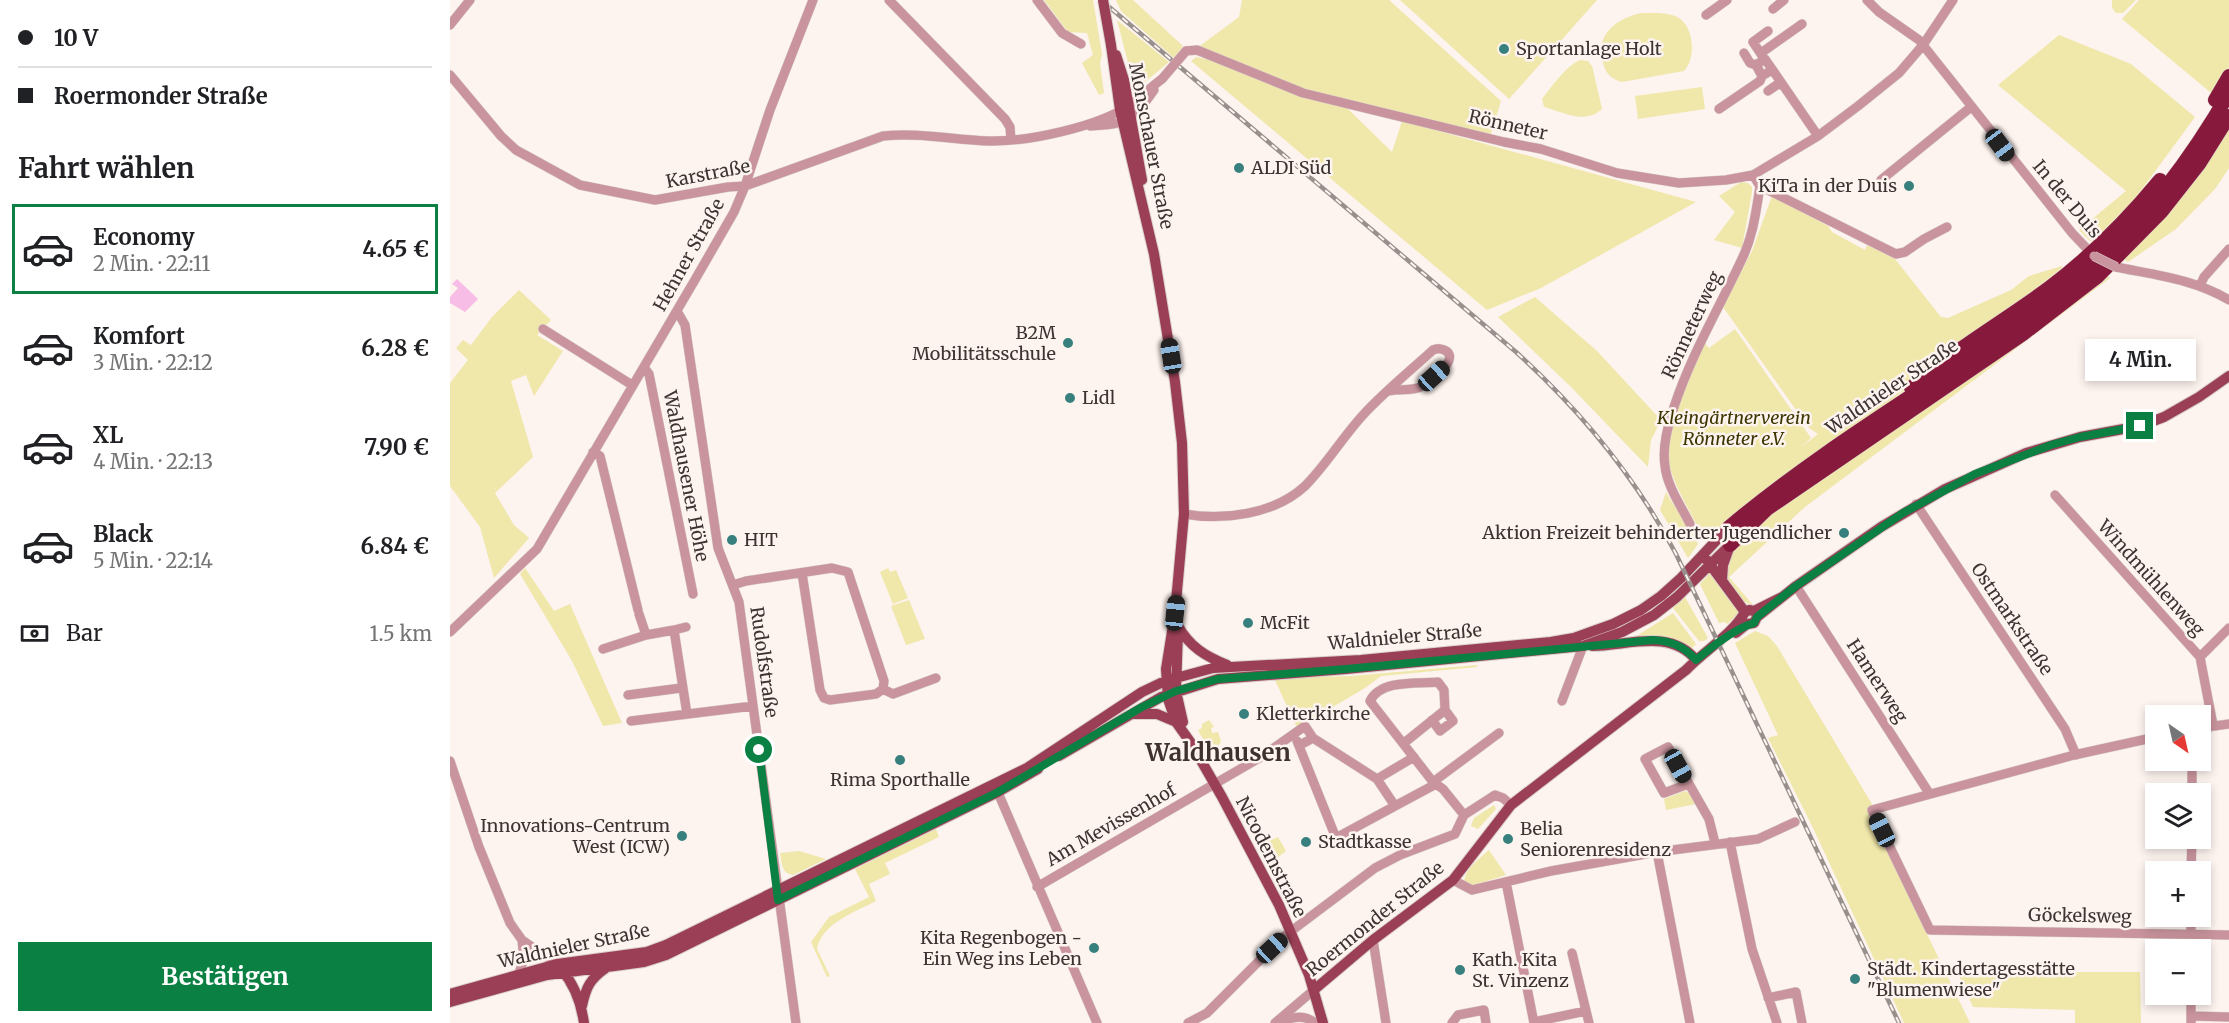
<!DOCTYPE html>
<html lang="de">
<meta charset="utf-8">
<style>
body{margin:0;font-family:Merriweather,serif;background:#f2f2f2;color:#202124;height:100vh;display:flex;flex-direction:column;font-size:22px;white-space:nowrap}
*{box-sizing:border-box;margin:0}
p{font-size:20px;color:#757577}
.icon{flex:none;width:33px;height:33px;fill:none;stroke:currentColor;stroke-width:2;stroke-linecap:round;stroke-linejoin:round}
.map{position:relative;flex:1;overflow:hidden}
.drawer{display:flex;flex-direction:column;background:#fff;width:450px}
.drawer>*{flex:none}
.guide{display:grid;align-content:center;height:132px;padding:0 18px;background:#fff}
.needle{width:39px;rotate:146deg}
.buttons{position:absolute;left:1695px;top:705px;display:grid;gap:12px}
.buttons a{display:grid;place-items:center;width:66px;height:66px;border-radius:0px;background:#fff;box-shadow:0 3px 9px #0003;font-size:30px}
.end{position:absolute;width:27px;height:27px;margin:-14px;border:8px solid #0b8043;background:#fff;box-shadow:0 0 0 3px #fff}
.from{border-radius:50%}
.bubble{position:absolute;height:42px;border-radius:0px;background:#fff;box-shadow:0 3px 9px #0003;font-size:20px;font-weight:700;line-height:42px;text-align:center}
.car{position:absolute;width:18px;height:36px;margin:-18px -9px;border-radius:8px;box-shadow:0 0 4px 2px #0007;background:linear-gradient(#222 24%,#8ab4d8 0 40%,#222 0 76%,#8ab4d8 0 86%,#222 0)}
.guide b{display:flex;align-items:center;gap:21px;height:57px;font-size:22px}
.guide b+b{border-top:2px solid #e0e0e0}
.guide i{width:15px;height:15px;background:#202124}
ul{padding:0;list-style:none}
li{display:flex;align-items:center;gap:18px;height:90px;margin:0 12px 9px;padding:0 6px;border:3px solid transparent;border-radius:0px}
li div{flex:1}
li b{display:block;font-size:22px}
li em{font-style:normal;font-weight:700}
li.active{border-color:#0b8043}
li>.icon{width:54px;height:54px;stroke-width:1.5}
h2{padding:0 18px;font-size:27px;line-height:72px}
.pay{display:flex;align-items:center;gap:15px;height:66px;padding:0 18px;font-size:22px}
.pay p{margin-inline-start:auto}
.button{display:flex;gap:12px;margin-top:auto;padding:12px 18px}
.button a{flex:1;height:69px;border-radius:0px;background:#0b8043;color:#fff;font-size:24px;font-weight:700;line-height:69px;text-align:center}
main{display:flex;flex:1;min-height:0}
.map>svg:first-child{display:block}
</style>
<main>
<section class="drawer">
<div class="guide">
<b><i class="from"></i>10 V</b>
<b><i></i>Roermonder Straße</b>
</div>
<h2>Fahrt wählen</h2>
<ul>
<li class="active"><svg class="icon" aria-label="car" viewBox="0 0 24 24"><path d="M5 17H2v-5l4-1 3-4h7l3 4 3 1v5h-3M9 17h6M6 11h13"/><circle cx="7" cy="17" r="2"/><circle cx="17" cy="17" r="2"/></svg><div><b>Economy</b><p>2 Min. · 22:11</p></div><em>4.65 €</em></li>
<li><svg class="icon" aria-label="car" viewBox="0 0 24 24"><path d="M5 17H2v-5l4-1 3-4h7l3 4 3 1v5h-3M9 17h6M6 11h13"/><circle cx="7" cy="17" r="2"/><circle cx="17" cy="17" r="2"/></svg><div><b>Komfort</b><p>3 Min. · 22:12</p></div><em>6.28 €</em></li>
<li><svg class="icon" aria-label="car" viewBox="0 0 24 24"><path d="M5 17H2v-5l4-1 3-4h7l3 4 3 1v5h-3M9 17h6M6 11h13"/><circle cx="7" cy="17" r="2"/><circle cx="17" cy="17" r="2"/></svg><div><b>XL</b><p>4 Min. · 22:13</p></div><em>7.90 €</em></li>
<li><svg class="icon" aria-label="car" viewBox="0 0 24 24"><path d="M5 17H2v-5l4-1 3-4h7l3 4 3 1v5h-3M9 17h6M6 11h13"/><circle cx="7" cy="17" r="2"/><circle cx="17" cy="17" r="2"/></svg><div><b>Black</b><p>5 Min. · 22:14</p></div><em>6.84 €</em></li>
</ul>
<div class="pay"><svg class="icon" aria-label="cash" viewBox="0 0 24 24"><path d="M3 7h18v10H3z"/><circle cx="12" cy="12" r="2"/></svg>Bar<p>1.5 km</p></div>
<div class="button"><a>Bestätigen</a></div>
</section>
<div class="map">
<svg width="1779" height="1023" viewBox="0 0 1779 1023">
<rect width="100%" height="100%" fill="#fdf3ef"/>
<!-- green -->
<path fill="#f0e7aa" d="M594 0H643L652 54 650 64 654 93 649 95 632 63 643 55 637 33 618 32Z
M666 0H683L733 46 724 58 671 11Z
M792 0H939L1051 101 1040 137 841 85 747 48 789 17Z
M950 0H1147L1059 99Z
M1662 0H1686L1673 13H1666L1662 8Z
M1689 0H1779V67L1764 92H1760L1672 19Z
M1191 13C1202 13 1215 12 1225 16 1244 23 1247 58 1234 71L1172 82C1161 79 1156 74 1153 63 1145 35 1165 19 1191 13Z
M667 20 719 62 689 87 685 86 683 82Z
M1609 35 1681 64 1745 117 1684 200 1644 240 1640 241 1629 230 1676 191 1548 85Z
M746 57 760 60 896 107 942 152 952 121 1246 202 1091 288 1037 310 741 61Z
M1130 60 1138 61 1142 66 1152 109C1135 125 1113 112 1094 107L1092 99C1103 85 1115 67 1130 60Z
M1252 87 1255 109 1188 119 1185 96Z
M1779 123V168L1765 189 1726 229 1678 262 1672 258Z
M1291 182 1298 183 1302 187V192L1292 248 1264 240 1285 212 1269 196Z
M1322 196 1378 226 1382 232 1415 250 1417 245 1445 259 1491 317 1498 318 1561 290 1579 276 1612 266V268L1416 420 1295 509 1259 540 1253 532 1251 533C1240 511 1226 489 1219 465 1212 436 1243 370 1253 341L1259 348 1285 329 1361 438 1350 448 1368 434 1359 428 1273 307 1302 251Z
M1655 274 1660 278 1355 507 1279 577 1303 605 1292 601 1276 582 1279 556 1309 523Z
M69 290 101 320 87 335 113 351 84 396 76 375 61 381 83 457 45 493 64 525 79 538 44 578 30 527 0 486V383L18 360 6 348 13 340 21 345 42 317Z
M1085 297 1147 351 1211 420 1201 440 1198 467 1120 386 1048 317Z
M1216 492C1225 509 1242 528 1248 544L1238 558 1210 510Z
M75 568 104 611 120 604 172 723 153 726 122 661 70 574Z
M438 568 440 572 446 570 458 598 443 604 430 572Z
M1263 570 1291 612 1277 624 1275 622 1269 623 1250 584Z
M1235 597 1258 638 1254 641H1249L1223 608Z
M459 600 475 639 456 645 441 606Z
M1223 613 1246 644 1241 649C1222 636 1208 636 1186 638L1188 635Z
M1305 631 1318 636 1327 646 1422 804 1419 814 1520 1023H1454L1363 828 1318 738 1328 735 1285 643Z
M1027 665V667L931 676 915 688 847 728 824 678 902 676Z
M759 720 764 727 761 728 762 733 768 732 771 741 769 745 759 750 748 730 752 728V724Z
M1235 791 1239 793 1246 804 1216 810 1214 799Z
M1044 805 1046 809 1028 829 1021 826 1024 818Z
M486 829 489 837 435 863 440 874 419 884 426 901C405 912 372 923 367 949L380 976 377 977 361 942 379 917 419 897 405 869Z
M828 837 836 851 822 862 813 844Z
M1039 850 1056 875 1021 886 1014 881C1016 868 1030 858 1039 850Z
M349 851 376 859 343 875C331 873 332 863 330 853Z
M1507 972H1690L1691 1023H1625V1010L1523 1007Z"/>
<!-- water -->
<path fill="#f7bde6" d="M7 279 28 299 15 312 0 303V297L8 288 2 284Z"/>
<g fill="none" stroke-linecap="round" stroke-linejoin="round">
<defs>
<path id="minor" d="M439 0 555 119 560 127 561 140
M587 0 612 33 631 44
M1417 0 1429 12 1469 40 1622 233 1643 255
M1323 9 1334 0
M1256 15 1277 0
M0 25 20 0
M736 51 747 50 853 93 1054 142 1091 149 1167 173 1229 183 1276 180 1303 175 1368 136 1408 106 1449 73 1473 45 1503 0
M1294 53 1300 63 1306 65
M1311 53 1352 24
M1313 57 1303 42 1318 31
M1322 70 1312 76 1306 65 1315 59C1333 85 1350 110 1368 136
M0 75 51 136 66 150 130 185 205 200 278 187 295 186 433 136C468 132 504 140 539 141 577 142 648 127 680 105 691 97 701 87 712 79
M1318 91 1331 82
M1269 109 1310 81 1312 76
M640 126C679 124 682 121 704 90
M1431 180 1521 107
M1310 186 1446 254 1455 252 1474 239 1497 227
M1666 267C1705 275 1744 279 1779 300
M1750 286 1754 277 1779 249
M227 311 235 325 268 548 289 602 346 1023
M93 329 182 385
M194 367 199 374 243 594
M143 452 150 456 188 610
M1605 495 1750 657 1763 725
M1466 504 1615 729 1626 755
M734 514C774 521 825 514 855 486 876 465 892 438 913 415 934 392 960 371 983 350 993 346 1005 353 997 364 992 371 980 381 972 386 963 392 949 388 939 391
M1240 524C1231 506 1217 486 1215 466 1212 446 1218 426 1224 407 1241 355 1268 310 1291 261 1303 237 1306 212 1310 186L1303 175
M283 585 296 581 382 568 398 572 434 681 433 689 426 694 380 700 374 698 370 690 352 573
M1346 586 1479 793
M189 614 196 635
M224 630 236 627
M0 632 87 549 246 278 284 212 295 186 320 110 363 0
M153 649 196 635 224 630 237 714
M1750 657 1779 628
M433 689 443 694 486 678
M178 695 231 688
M1112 701 1133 646
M982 720 990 731 1003 721 995 710
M181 721 303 706
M1750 728 1779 724
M1706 737 1624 755 1422 810 1480 930 1779 935
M863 738 927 779
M847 741 886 838 945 806
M954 743 995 710 994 690 988 682C968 684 931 679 920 701L983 782 993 789 1014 815
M1750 753 1758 726
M964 757 927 779 945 806 986 784
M1742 760V794
M0 761 29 847 60 923 72 940 107 964
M983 782 1049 733
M1238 784 1214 793 1195 759 1218 747 1259 819 1265 843
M546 788 647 1023
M1280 842 1302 949 1327 1023
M1207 852 1240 1023
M1741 872 1742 838
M1003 880 1022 890 1101 871 1207 852 1308 839 1345 822
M1056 882 1084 1023
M587 887 811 757 855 726 863 738 850 745
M923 940 936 1023
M1741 950V916
M1122 953 1139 1023
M69 973 74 959 72 940
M1318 998 1346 992 1352 1023
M1741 1016 1779 1017
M828 1022C842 1018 853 1013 865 1023
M1084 1022 1136 1011
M738 1023 757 1013 832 938 925 868 950 855 1005 834 1014 815 1045 795 1053 798 1061 805
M825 1023 865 989
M1002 1023 1008 1015 1034 1010 1036 1023
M1741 1023V994"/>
<path id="major" d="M661 45 670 110 704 254 725 382 732 443 734 514 725 613 716 669 718 699 726 722 741 743 772 797 829 905 859 975 873 1023
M666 55 674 80 692 180
M1256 559 1295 612
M1272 580 1273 565 1279 548
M728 626C740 647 755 656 777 665
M728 631 726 691 733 722
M1286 633 1297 624 1304 623 1307 617 1346 586 1431 527 1495 489 1576 453 1630 437 1690 426 1714 417 1749 397 1779 376
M1142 646C1177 646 1220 628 1246 660
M683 714H707L726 722
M609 756 711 697 768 679 896 669 1133 646 1172 632 1204 615 1227 597 1280 545
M111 969C125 985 131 1002 134 1023
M865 989 923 940 1003 880 1061 805 1236 670C1255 650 1282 635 1295 612L1299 610 1304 611 1332 597
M0 994 107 964 197 952 216 945 577 768 692 692 715 681 763 668 911 660 1101 642 1124 638 1163 624 1191 610 1211 596 1231 578 1278 528
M0 1002 97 975 194 962 216 955 548 792 588 769
M132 1006C136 987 140 979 156 968"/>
<path id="highway" d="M1765 100 1779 76
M1461 388C1503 350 1553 322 1599 288 1640 257 1677 220 1710 180
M1278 528C1349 468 1428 418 1505 367 1552 335 1599 305 1641 267 1697 218 1742 157 1779 93
M1280 545 1317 509 1573 334 1647 277 1712 211 1749 164 1779 116"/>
</defs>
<!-- minor casing -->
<use href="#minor" stroke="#dad1cd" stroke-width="10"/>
<!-- major casing -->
<use href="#major" stroke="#dad1cd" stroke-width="12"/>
<!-- highway casing -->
<use href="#highway" stroke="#dad1cd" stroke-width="15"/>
<!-- minor -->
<use href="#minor" stroke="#c9949d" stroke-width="9"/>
<!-- major -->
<use href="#major" stroke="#9a3f55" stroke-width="10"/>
<!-- highway -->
<use href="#highway" stroke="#87193c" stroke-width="14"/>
<defs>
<path id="rail" d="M651 0 1066 352C1131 411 1185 476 1226 554L1449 1023"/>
</defs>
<!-- rail casing -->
<use href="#rail" stroke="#98908d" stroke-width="4.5"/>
<!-- rail -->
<use href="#rail" stroke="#fdf3ef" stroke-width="2" stroke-dasharray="7" stroke-linecap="butt"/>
<defs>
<path id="minor-bridge" d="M712 79 736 51
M1644 256 1666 267"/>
<path id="major-bridge" d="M653 0 661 45"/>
</defs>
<!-- minor-bridge casing -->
<use href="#minor-bridge" stroke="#dad1cd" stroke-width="10" stroke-linecap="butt"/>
<!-- major-bridge casing -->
<use href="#major-bridge" stroke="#dad1cd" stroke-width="12" stroke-linecap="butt"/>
<!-- minor-bridge -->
<use href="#minor-bridge" stroke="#c9949d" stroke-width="9"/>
<!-- major-bridge -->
<use href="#major-bridge" stroke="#9a3f55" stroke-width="10"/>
</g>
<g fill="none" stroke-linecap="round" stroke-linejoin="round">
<!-- route -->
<path stroke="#0b8043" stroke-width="8" d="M309 750 328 900 548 792 692 707 726 691 768 679 896 669 1203 640C1221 641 1234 646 1246 660 1263 646 1284 629 1304 623L1307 617 1346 586 1453 513 1525 474 1601 445 1630 437 1690 426"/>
</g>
<!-- markers -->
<g fill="#37807e" stroke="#fdf3ef" stroke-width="2">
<circle cx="1054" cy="49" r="6"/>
<circle cx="789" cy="168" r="6"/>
<circle cx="1459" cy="186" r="6"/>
<circle cx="618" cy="343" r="6"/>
<circle cx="620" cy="398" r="6"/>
<circle cx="1394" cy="533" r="6"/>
<circle cx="282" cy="540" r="6"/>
<circle cx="798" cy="623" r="6"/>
<circle cx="794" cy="714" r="6"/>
<circle cx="450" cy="760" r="6"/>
<circle cx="232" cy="836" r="6"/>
<circle cx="1058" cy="839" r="6"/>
<circle cx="856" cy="842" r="6"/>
<circle cx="644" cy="948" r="6"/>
<circle cx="1010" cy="970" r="6"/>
<circle cx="1405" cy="979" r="6"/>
</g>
<g text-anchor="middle" stroke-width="5" stroke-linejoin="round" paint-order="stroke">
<!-- poi labels -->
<g font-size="18" fill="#3b3432" stroke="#fdf3ef" text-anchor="start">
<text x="1066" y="55">Sportanlage Holt</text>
<text x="801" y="174">ALDI Süd</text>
<text x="1447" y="192" text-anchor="end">KiTa in der Duis</text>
<text x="606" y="339" text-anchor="end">B2M<tspan x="606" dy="21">Mobilitätsschule</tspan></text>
<text x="632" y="404">Lidl</text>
<text x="1382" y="539" text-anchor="end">Aktion Freizeit behinderter Jugendlicher</text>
<text x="294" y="546">HIT</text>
<text x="810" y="629">McFit</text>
<text x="806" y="720">Kletterkirche</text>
<text x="450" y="786" text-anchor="middle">Rima Sporthalle</text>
<text x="220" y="832" text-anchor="end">Innovations-Centrum<tspan x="220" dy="21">West (ICW)</tspan></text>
<text x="1070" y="835">Belia<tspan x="1070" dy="21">Seniorenresidenz</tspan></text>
<text x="868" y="848">Stadtkasse</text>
<text x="632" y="944" text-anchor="end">Kita Regenbogen -<tspan x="632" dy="21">Ein Weg ins Leben</tspan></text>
<text x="1022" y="966">Kath. Kita<tspan x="1022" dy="21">St. Vinzenz</tspan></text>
<text x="1417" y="975">Städt. Kindertagesstätte<tspan x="1417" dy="21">"Blumenwiese"</tspan></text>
</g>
<!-- street labels -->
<g font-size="18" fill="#3b3432" stroke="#fdf3ef">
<text transform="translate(1058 125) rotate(13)" y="6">Rönneter</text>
<text transform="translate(701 146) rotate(79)" y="6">Monschauer Straße</text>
<text transform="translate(258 174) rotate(-11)" y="6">Karstraße</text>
<text transform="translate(1617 199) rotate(50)" y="6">In der Duis</text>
<text transform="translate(239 255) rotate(-61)" y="6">Hehner Straße</text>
<text transform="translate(1242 325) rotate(-65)" y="6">Rönneterweg</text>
<text transform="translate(1442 387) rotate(-34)" y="6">Waldnieler Straße</text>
<text transform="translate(236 476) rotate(79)" y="6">Waldhausener Höhe</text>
<text transform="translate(1701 578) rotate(48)" y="6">Windmühlenweg</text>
<text transform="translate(1562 619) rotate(56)" y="6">Ostmarkstraße</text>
<text transform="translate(955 637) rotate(-5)" y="6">Waldnieler Straße</text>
<text transform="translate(314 662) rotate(82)" y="6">Rudolfstraße</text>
<text transform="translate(1427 681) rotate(57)" y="6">Hamerweg</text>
<text transform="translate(661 825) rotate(-30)" y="6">Am Mevissenhof</text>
<text transform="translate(821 857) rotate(63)" y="6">Nicodemstraße</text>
<text transform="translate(1630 916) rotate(1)" y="6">Göckelsweg</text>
<text transform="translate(925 919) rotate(-39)" y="6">Roermonder Straße</text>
<text transform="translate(124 946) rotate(-12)" y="6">Waldnieler Straße</text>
</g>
<!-- park labels -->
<g font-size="18" font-style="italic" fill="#3e3600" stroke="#fdf3ef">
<text x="1284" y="424">Kleingärtnerverein<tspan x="1284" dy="21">Rönneter e.V.</tspan></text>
</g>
<!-- district labels -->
<g font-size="24" font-weight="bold" fill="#3f322e" stroke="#fdf3ef">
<text x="768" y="761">Waldhausen</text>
</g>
</g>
</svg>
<div class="buttons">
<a><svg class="needle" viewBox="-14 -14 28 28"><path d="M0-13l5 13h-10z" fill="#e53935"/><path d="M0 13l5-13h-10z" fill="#757577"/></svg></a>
<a><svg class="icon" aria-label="layers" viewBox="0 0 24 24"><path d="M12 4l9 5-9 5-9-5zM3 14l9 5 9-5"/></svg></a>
<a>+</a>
<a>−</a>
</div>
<i class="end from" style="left:309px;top:750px"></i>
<i class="end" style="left:1690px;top:426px"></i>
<div class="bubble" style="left:1635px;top:339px;width:111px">4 Min.</div>
<i class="car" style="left:1550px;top:145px;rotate:143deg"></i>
<i class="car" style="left:721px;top:356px;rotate:351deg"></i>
<i class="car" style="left:984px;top:376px;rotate:48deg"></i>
<i class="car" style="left:725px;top:613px;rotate:6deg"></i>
<i class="car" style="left:1228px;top:766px;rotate:151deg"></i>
<i class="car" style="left:1432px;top:830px;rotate:334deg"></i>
<i class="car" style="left:822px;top:948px;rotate:47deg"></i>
</div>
</main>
